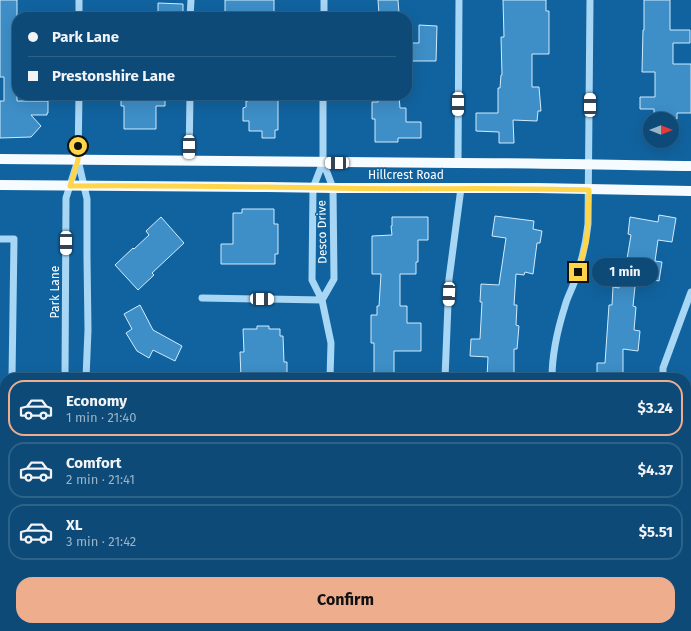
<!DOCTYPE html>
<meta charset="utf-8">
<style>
body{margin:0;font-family:"Fira Sans",sans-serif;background:#1b547f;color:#f1f3f6;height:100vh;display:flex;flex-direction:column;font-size:15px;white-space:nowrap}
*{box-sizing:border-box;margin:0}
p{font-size:13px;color:#9ab3c6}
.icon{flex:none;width:22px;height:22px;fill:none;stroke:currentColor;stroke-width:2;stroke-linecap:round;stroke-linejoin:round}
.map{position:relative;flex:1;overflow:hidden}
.drawer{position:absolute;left:0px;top:373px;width:691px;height:258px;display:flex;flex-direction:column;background:#0d4a77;border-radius:16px 16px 0 0;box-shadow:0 4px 16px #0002,0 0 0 1px #2d6289}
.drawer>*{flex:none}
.top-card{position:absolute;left:12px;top:12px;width:400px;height:88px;border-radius:16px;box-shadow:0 4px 16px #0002,0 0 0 1px #2d6289;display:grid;align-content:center;height:88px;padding:0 16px;background:#0d4a77}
.needle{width:26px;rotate:90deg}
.controls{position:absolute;left:643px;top:112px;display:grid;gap:8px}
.controls a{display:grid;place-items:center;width:36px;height:36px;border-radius:50%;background:#0d4a77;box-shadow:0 4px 16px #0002,0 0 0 1px #2d6289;font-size:20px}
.end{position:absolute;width:18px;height:18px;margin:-9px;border:5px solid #ffd54a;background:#111;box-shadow:0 0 0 2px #111}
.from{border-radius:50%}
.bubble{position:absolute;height:28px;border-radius:14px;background:#0d4a77;box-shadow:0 4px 16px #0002,0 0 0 1px #2d6289;font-size:13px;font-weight:700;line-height:28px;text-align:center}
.car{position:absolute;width:12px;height:24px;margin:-12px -6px;border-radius:5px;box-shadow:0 0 3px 1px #0007;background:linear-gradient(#fff 24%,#345 0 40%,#fff 0 76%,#345 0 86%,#fff 0)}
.top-card b{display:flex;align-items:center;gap:14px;height:38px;font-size:15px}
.top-card b+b{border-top:1px solid #2d6289}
.top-card i{width:10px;height:10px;background:#f1f3f6}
ul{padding:7px 0 0;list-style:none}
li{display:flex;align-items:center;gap:12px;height:56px;margin:0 8px 6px;padding:0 8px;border:2px solid #2d6289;border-radius:16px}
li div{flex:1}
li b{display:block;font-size:15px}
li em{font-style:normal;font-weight:700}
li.current{border-color:#eead8d}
li>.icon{width:36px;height:36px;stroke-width:1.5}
.button{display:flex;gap:8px;margin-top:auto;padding:8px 16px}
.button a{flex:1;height:46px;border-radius:16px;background:#eead8d;color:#111;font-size:16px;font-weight:700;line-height:46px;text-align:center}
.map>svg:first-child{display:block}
</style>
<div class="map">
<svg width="691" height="631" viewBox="0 0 691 631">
<rect width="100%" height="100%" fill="#11639f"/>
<!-- building -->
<path fill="#3e8ec7" stroke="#d1ecfe" d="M0 0H17V101H48V113H47V115H31L41 126 31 137 0 138V101H4V77H0Z
M225 0H274V16H225Z
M378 0H398L399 13 379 14Z
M503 0H546V11H549V54H532V87H539L541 111H538L537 121 513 120 514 143H499V132L476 131V113H498V88H500L501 75H502L501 37H504Z
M644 0H670V30H690V43H673V64H691V113H677V119H654V109H640V97H655V72H642L643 30H644Z
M158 3 183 4V17H158Z
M419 25 437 26 436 61H407V43H419Z
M121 95H165V106H156V129H124V106H121Z
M249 95H278V130H275V138H262V131H249V121H243V108L246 107V101H248Z
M378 95H399L400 108H406V122H421V138H398V142H375V119H372V102H378Z
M242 209H274V224H278V254H275V264H221V244H233V213H242Z
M659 215 676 218 672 242 658 240 655 261 662 262 659 281 636 277 633 306 636 307 634 330 640 331 638 351 623 349V378H597V363H605L609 305H612L613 287 619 288 624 258 627 259 631 235 628 234 630 217 658 222Z
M495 216 534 221 533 229 542 231 540 243H537L533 274 525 272 524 275 516 274 514 305H517L516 325 519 326 517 349H514V378H487L488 357 470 356 471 339H480L482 302H480L481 284 499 285 506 238 492 236Z
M161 217 184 243 152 273 154 275 138 290 115 265 133 248 134 249 149 235 146 231Z
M392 217H428V240H418V262H416V274H400V306H407V323H421V351H394V378H374V343H371V315H377V306H379L381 274H372V236L392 235 391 226H392Z
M140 305 153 330 182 346 175 361 153 350 149 358 137 351 126 333 132 329 124 314Z
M257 326H269V329H280V336H283L284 362H287V378H241L240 352H244L243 329H257Z"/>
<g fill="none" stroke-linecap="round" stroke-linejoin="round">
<!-- minor -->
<path stroke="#a8d6f5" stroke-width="7" d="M79 17V0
M190 17 191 0
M324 17V0
M79 95 78 160 87 199V258L88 330 86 378
M323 95V162L313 188 312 280 322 300 331 343 330 378
M189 160 190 95
M458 163 459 0
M0 239H14L12 378
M202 298 322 300
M322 300 334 279 333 188 323 162
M65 378 66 198 78 160
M445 378 449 279 461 188
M552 378C552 355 558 328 565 306 567 298 571 291 574 283 581 264 586 244 588 224L590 0
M663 378V368L691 292
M0 462H5
M8 631V626
M75 631V626
M317 631 318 626
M427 631 428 626
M542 631 543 626
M653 631V626"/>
<!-- major -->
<path stroke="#f6fbff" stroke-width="10" d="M0 159C153 161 306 162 458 163 536 163 613 165 691 166
M0 185 268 187 333 188H537L691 191"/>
</g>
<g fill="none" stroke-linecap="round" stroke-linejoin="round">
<!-- route -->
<path stroke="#ffd54a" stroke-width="5" d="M78 146V160L70 186C158 185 245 187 333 188 418 190 504 187 589 190L588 224 586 243 578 272"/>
</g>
<g text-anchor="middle" stroke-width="3" stroke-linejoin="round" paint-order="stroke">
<!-- street labels -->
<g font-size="12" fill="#fff" stroke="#11639f">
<text x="406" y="179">Hillcrest Road</text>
<text transform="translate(322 232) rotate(-91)" y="4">Desco Drive</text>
<text transform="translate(55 292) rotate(-90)" y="4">Park Lane</text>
</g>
</g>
</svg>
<div class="controls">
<a><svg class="needle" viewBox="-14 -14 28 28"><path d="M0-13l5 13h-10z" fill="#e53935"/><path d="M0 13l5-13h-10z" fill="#9ab3c6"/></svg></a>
</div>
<i class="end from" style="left:78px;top:146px"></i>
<i class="end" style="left:578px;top:272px"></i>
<div class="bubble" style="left:592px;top:258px;width:66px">1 min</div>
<i class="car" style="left:458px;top:104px;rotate:180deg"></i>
<i class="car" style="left:590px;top:105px;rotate:0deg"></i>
<i class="car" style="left:189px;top:147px;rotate:180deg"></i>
<i class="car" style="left:337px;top:163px;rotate:270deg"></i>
<i class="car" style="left:66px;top:243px;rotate:180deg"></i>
<i class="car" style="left:449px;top:294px;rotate:182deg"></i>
<i class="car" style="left:262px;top:299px;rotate:91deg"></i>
<div class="top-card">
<b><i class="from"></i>Park Lane</b>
<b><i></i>Prestonshire Lane</b>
</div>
<section class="drawer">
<ul>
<li class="current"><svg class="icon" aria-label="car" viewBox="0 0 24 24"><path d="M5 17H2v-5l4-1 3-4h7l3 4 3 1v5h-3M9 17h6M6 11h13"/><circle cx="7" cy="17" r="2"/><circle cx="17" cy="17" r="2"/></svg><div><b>Economy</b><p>1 min · 21:40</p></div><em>$3.24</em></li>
<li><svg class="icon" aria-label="car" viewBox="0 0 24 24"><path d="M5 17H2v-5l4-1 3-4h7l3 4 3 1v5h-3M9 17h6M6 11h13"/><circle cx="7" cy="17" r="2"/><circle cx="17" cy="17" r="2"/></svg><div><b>Comfort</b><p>2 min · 21:41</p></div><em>$4.37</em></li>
<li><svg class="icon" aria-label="car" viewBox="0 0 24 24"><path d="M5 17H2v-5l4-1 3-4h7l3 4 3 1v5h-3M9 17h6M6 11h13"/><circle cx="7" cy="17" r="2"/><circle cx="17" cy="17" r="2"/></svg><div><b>XL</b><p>3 min · 21:42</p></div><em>$5.51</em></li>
</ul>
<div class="button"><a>Confirm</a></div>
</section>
</div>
